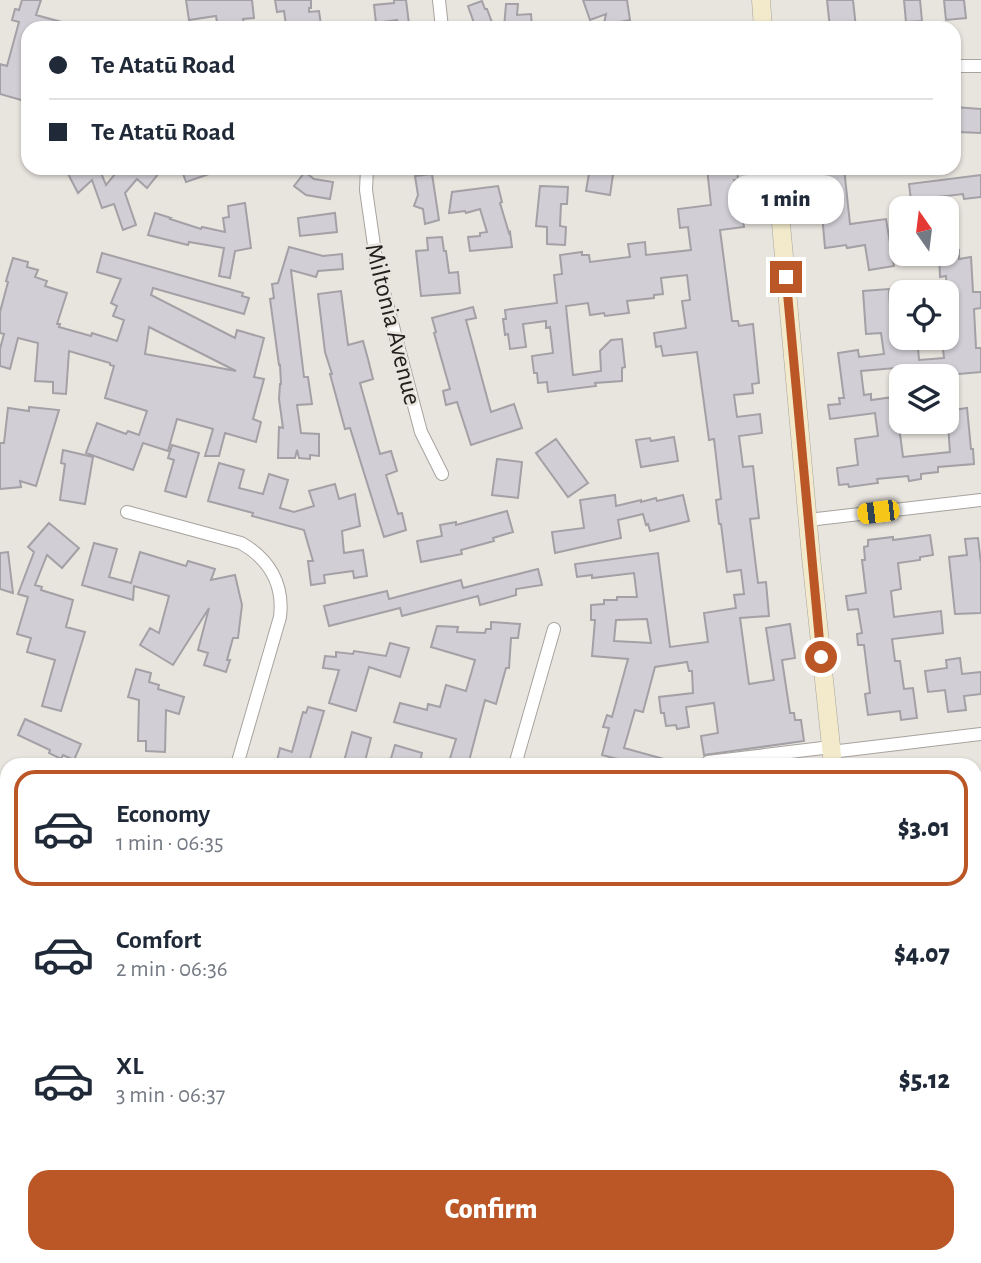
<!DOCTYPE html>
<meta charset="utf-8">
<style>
body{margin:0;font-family:"Alegreya Sans",sans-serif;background:#f2f2f3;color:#1f2937;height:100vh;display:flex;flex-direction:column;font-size:26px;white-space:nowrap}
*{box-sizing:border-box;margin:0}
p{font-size:23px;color:#747a83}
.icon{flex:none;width:38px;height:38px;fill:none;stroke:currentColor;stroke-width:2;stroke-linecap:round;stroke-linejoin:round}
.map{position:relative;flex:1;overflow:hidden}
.drawer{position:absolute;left:0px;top:758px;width:982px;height:506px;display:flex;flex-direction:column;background:#fff;border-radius:21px 21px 0 0;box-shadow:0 2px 5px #0004}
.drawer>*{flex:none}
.banner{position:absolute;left:21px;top:21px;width:940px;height:154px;border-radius:21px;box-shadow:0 2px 5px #0004;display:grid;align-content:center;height:154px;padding:0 28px;background:#fff}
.needle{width:46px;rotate:346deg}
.fabs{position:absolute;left:889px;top:196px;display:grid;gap:14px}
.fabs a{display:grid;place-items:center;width:70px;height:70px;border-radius:14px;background:#fff;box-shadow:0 2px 5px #0004;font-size:35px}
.end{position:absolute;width:32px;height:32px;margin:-16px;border:9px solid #bb5627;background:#fff;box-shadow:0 0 0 4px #fff}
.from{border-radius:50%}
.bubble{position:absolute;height:49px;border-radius:21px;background:#fff;box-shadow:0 2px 5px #0004;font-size:23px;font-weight:800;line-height:49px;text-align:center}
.car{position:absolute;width:21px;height:42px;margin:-21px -10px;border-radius:9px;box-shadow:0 0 5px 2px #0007;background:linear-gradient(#f5c518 24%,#345 0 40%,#f5c518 0 76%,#345 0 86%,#f5c518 0)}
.banner b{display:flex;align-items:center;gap:24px;height:66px;font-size:26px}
.banner b+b{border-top:2px solid #e0e1e3}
.banner i{width:18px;height:18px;background:#1f2937}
ul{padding:12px 0 0;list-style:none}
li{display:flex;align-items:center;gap:21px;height:116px;margin:0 14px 10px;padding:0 14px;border:4px solid transparent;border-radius:21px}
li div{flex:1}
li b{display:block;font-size:26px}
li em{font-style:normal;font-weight:800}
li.active{border-color:#bb5627}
li>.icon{width:63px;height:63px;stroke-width:1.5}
.cta{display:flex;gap:14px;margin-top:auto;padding:14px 28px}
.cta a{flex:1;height:80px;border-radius:21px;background:#bb5627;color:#fff;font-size:28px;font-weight:800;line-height:80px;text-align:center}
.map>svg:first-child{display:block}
</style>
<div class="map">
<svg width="981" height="1263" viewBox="0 0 981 1263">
<rect width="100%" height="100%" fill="#e8e4de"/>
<!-- building -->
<path fill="#d1cfd5" stroke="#a3a0a6" stroke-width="2" fill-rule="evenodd" d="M22 0H41L36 15 69 24 68 28H28V102L0 94V64L7 66 19 22 12 20 15 9 19 10Z
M186 0H252L254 18 243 19 245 28H218L216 16 189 20Z
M275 0H311V8H309V12L319 11 321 25 308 27 307 23 286 25 284 11 277 12Z
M394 0H406L409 24 397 26V20L376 23 374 5 394 3Z
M583 0H627L630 20 619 22 618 28H603L606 14 590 20Z
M827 0H853L856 28H830Z
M904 0H920L922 21 906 22Z
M944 0H964L966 18 946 20Z
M482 1 485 9H487L494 28H473L474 23 468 6Z
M506 4H518L517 15 531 14 532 28H504Z
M954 107 981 109V133L959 132 960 121 954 122Z
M65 168H106L101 173 106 185 120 168H152L159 173 147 188 137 179 125 193 136 225 123 230 114 204 102 208 92 180 78 193Z
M181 168H220L221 170 186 182Z
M590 168H614L610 195 586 191Z
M707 168H737L738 180H734L738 211 742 210 744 227 720 230 732 321H738L739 326 753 324 759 383 752 384 753 393 734 395 737 417 760 414 762 433 739 436 743 467 753 466 759 518 750 519 758 583 766 582 769 616 740 618 749 684 774 680 766 628 790 624 795 658 782 660 790 713H794L795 720H801L804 741 704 755 701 736 718 733 714 703 686 707 689 727 677 729 676 725 666 726 664 713H661L659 697 693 693 692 671H689L687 662 655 667 643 712 635 710 624 748 671 761 670 765H641L602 755 609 728 603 727 607 715 612 717 628 659 592 656 595 620H591V605L604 604V600H617V597H637L634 573 592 578V575L577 577 575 564 658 553 670 647 708 642 704 613 736 608 734 595 744 594 741 570 727 572 721 524H719L716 500 721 499 714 439 709 440 697 352 663 356 661 346 656 347 654 333 686 328 682 301 690 300 687 275 661 278 663 294 654 295V298L627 301 629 313 605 316 604 313 590 315 588 303 566 306 573 375 601 371 600 351 611 340 622 339 625 367 622 368V381L595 383 596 386 548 392 547 382 538 383 537 373H534L532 356 553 353 550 327 546 328V321L523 324 526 347 510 349 508 334 505 335 503 319H506L505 310 557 303 554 275 562 274 560 255 582 252V255H589L590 262 630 257 628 244 645 242 646 255 691 250 688 227 680 228 678 209 711 205ZM647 619 651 643 614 641 616 620Z
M822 168H844L850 224 886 219 894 266 869 270 865 245 847 248 846 245 825 248 819 180H823Z
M305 172 314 179 333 182 330 199 306 195 294 186Z
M432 174 439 220 425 224 423 209 414 206 418 195 415 176Z
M981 175V197L964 199 963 194 911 200 909 184Z
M498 186 502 202 500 203 509 233 510 232 512 247 470 251 468 237 480 236V233L487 232 480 209 466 213 465 211 449 213 452 192Z
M540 186 568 187 567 204H561L560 226 566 227 565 245 547 244V227L536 226Z
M245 203 251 248 235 251 230 278 219 276 224 248 189 242 188 245 148 235 155 213 171 218 170 219 201 229 202 227 225 232 223 218 229 217 228 206Z
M335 213 337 232 300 236 298 218Z
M442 237 444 251H446L449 273 458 272 460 293 421 296 416 251 428 250 427 238Z
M289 247 323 256 342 254 343 269 318 271 316 277 291 270 304 377H308L312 404 297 405 301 433 319 434V456L310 455V459L299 458 297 450 295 458H278L279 427 283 428 279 399 280 384H281L280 365H279L270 299 274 298 272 284 278 283Z
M947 250H959V259L971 257 973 292H981V308L974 309 976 348H981V372L937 376 936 370 896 375 895 368 861 371 864 395 871 394V400L901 396V410L897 411 903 457 950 452 947 411 967 408 971 449H973L974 464 938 467V472L921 474V479L909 481 908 476 877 479 878 483 849 487 848 484 839 485 837 468 858 465 855 439 878 436 875 413 830 419 828 405 840 404 839 398H844L838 353 858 350 859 357 884 354 881 333 866 334 863 291 889 289 890 304 894 303 896 333H901V338H910V348L918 347 919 360 944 358 942 340 949 339 947 292 946 276 940 277 939 254H947Z
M102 253 243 293 242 296 249 298 244 314 153 288 151 295 235 338 237 330 264 338 254 377 264 379 253 419 261 422 256 442 225 433 219 456H205L213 429 177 419 168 451 143 443 133 470 86 453 97 423 126 434 128 431 139 435 147 411 105 398 114 366 110 365V363L69 351 66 394 53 393V382L35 381 38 343 18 338 10 369 0 366V349L4 334 0 333V312L8 282 6 281 13 258 28 262 27 267 38 270 35 277 47 281 45 286 67 293 57 324H60L59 327 91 336 92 333 117 341 124 320 113 316 117 306 111 303 121 279 97 272ZM149 327 236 371 145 354Z
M341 291 348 345 363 341 368 359 373 379 360 383 380 454 391 451 397 471 386 475 398 514 402 513 406 530 384 537 350 428 345 429 330 374H332L325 352 318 294Z
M473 307 476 318 466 320 491 412 514 404 522 428 471 445 457 402 446 405 443 391 450 389 434 333 436 332 432 318Z
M29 407 59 410 36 486 20 481 21 487 0 489V443H4L8 408 29 411Z
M674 437 678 461 641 467 636 440 650 438 651 441Z
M556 439 588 483 568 497 536 453Z
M172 445 199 453 186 497 165 491 174 460 168 458Z
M63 450 93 457 85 504 60 500 65 464 61 463Z
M497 459 522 462 518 498 492 495Z
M219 463 244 470 239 488 263 494 269 474 288 480 280 508 294 512 314 506 309 491 335 484 339 499 355 494 360 526 342 531 344 553 363 550 367 576 354 578 353 571 324 575 325 583 311 585 308 561H313L304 530 252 516 253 513 208 501Z
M615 495 616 506 641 500V502L656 498 657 501 683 495 689 521 650 531 648 524 646 525 643 514 618 520 621 538 555 553 552 532 584 528 580 500Z
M507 511 513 532 493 538 494 541 461 550 462 554 421 562 417 541 442 536 440 525 456 522V525Z
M49 523 79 548 62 568 47 555 35 585 42 587 41 590 73 600 66 627 85 632 61 711 42 706 55 660 27 652 31 638 17 634 28 597 18 594 34 552 28 547Z
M930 535 933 555 920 557V560L898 563 901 589 891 591 894 617 941 611 943 633 892 639 895 661H900L904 689 913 688 917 718 901 720 900 711 868 715 865 694 870 693 864 645H858L857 634 862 633 858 609 848 610 846 596 866 593 862 560H865L864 547 868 546V540L893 537V540Z
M978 538 981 564V613L955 614 949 557 967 555 965 539Z
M94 543 117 549 109 577 131 583 140 552 186 566 188 561 215 569 211 580 235 575 242 605 238 638H233L227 660H230L226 672 204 665 208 653 198 650 209 608 173 665 140 645 150 628 159 633 169 596 134 586 133 600 82 585Z
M8 552 13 593 0 589V553Z
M538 569 542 585 516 589V595L480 605 478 596 402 616 400 608 329 626 324 606 387 591 389 599 461 580 463 588Z
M491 622 520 624 518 638H511L509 668H506L496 704 485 700 468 765H448L456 739 394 722 400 703 427 710 428 704 440 707 446 685 466 691 475 660 431 647 437 626 458 627 457 632 485 633 486 629H491Z
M390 643 409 648 400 677 369 667 356 711 329 703 339 670 323 668 325 656 336 657V652L353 654 354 651 386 656Z
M960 658 962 674 981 672V694L964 696 966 710 948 712 945 690 928 692 925 671 947 668 946 660Z
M136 669 151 673 149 682 159 685 158 689 184 697 179 714 166 710 165 752 146 751V741H138L139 700 128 697Z
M308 707 324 711 308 765H276L280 748 292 752 303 712 306 713Z
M25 719 81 744 74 760 63 755 61 759 49 753 50 750 18 735Z
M352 732 371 738 364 765H343Z
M395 745 422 753 419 765H389Z"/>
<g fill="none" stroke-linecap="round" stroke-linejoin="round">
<defs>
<path id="street" d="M439 0 442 28
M954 66H981
M367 168 366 190 377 266 421 432 442 474
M127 512 241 543C269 559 284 584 280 617L237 765
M808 520 981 500
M831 752 981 734
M708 762 831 747
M515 765 554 629
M0 1223 7 1224
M126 1256 148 1263
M0 1257 7 1250
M373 1263 375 1256"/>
<path id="secondary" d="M761 0 763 28
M776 168 811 557 833 765
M897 1256 898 1263"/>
</defs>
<!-- street casing -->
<use href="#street" stroke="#a7a39e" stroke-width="14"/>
<!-- secondary casing -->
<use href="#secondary" stroke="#a7a39e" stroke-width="19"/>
<!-- street -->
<use href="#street" stroke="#fff" stroke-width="12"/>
<!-- secondary -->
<use href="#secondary" stroke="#f2eacb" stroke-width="18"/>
</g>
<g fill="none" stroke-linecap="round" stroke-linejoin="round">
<!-- route -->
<path stroke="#bb5627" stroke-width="9" d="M786 277 821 657"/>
</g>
<g text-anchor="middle" stroke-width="5" stroke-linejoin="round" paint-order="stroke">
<!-- street labels -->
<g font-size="26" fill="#22201e" stroke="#e8e4de">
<text transform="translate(394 324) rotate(76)" y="9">Miltonia Avenue</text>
</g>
</g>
</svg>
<div class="fabs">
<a><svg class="needle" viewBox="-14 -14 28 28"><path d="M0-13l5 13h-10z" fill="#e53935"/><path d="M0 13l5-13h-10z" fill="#747a83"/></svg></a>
<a><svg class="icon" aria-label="locate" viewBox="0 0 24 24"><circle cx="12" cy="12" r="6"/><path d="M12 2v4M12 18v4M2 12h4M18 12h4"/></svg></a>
<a><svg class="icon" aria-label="layers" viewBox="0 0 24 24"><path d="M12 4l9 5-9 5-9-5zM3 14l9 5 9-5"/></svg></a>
</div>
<i class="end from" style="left:821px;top:657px"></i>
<i class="end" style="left:786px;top:277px"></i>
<div class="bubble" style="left:728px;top:175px;width:116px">1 min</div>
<i class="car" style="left:878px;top:512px;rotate:263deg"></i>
<div class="banner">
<b><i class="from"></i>Te Atatū Road</b>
<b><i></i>Te Atatū Road</b>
</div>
<section class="drawer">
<ul>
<li class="active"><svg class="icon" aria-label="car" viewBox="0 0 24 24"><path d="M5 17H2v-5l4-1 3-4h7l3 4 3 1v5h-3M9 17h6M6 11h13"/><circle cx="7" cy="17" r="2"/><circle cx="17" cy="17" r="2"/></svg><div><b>Economy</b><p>1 min · 06:35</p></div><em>$3.01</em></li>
<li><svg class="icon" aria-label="car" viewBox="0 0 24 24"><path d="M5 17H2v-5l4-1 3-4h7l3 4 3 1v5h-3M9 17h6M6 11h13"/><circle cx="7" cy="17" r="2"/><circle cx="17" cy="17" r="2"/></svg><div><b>Comfort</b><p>2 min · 06:36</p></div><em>$4.07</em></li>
<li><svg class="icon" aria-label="car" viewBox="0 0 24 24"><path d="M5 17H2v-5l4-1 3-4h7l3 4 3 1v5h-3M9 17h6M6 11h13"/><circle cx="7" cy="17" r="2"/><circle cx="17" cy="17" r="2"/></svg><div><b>XL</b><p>3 min · 06:37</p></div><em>$5.12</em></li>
</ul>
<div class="cta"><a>Confirm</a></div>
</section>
</div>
